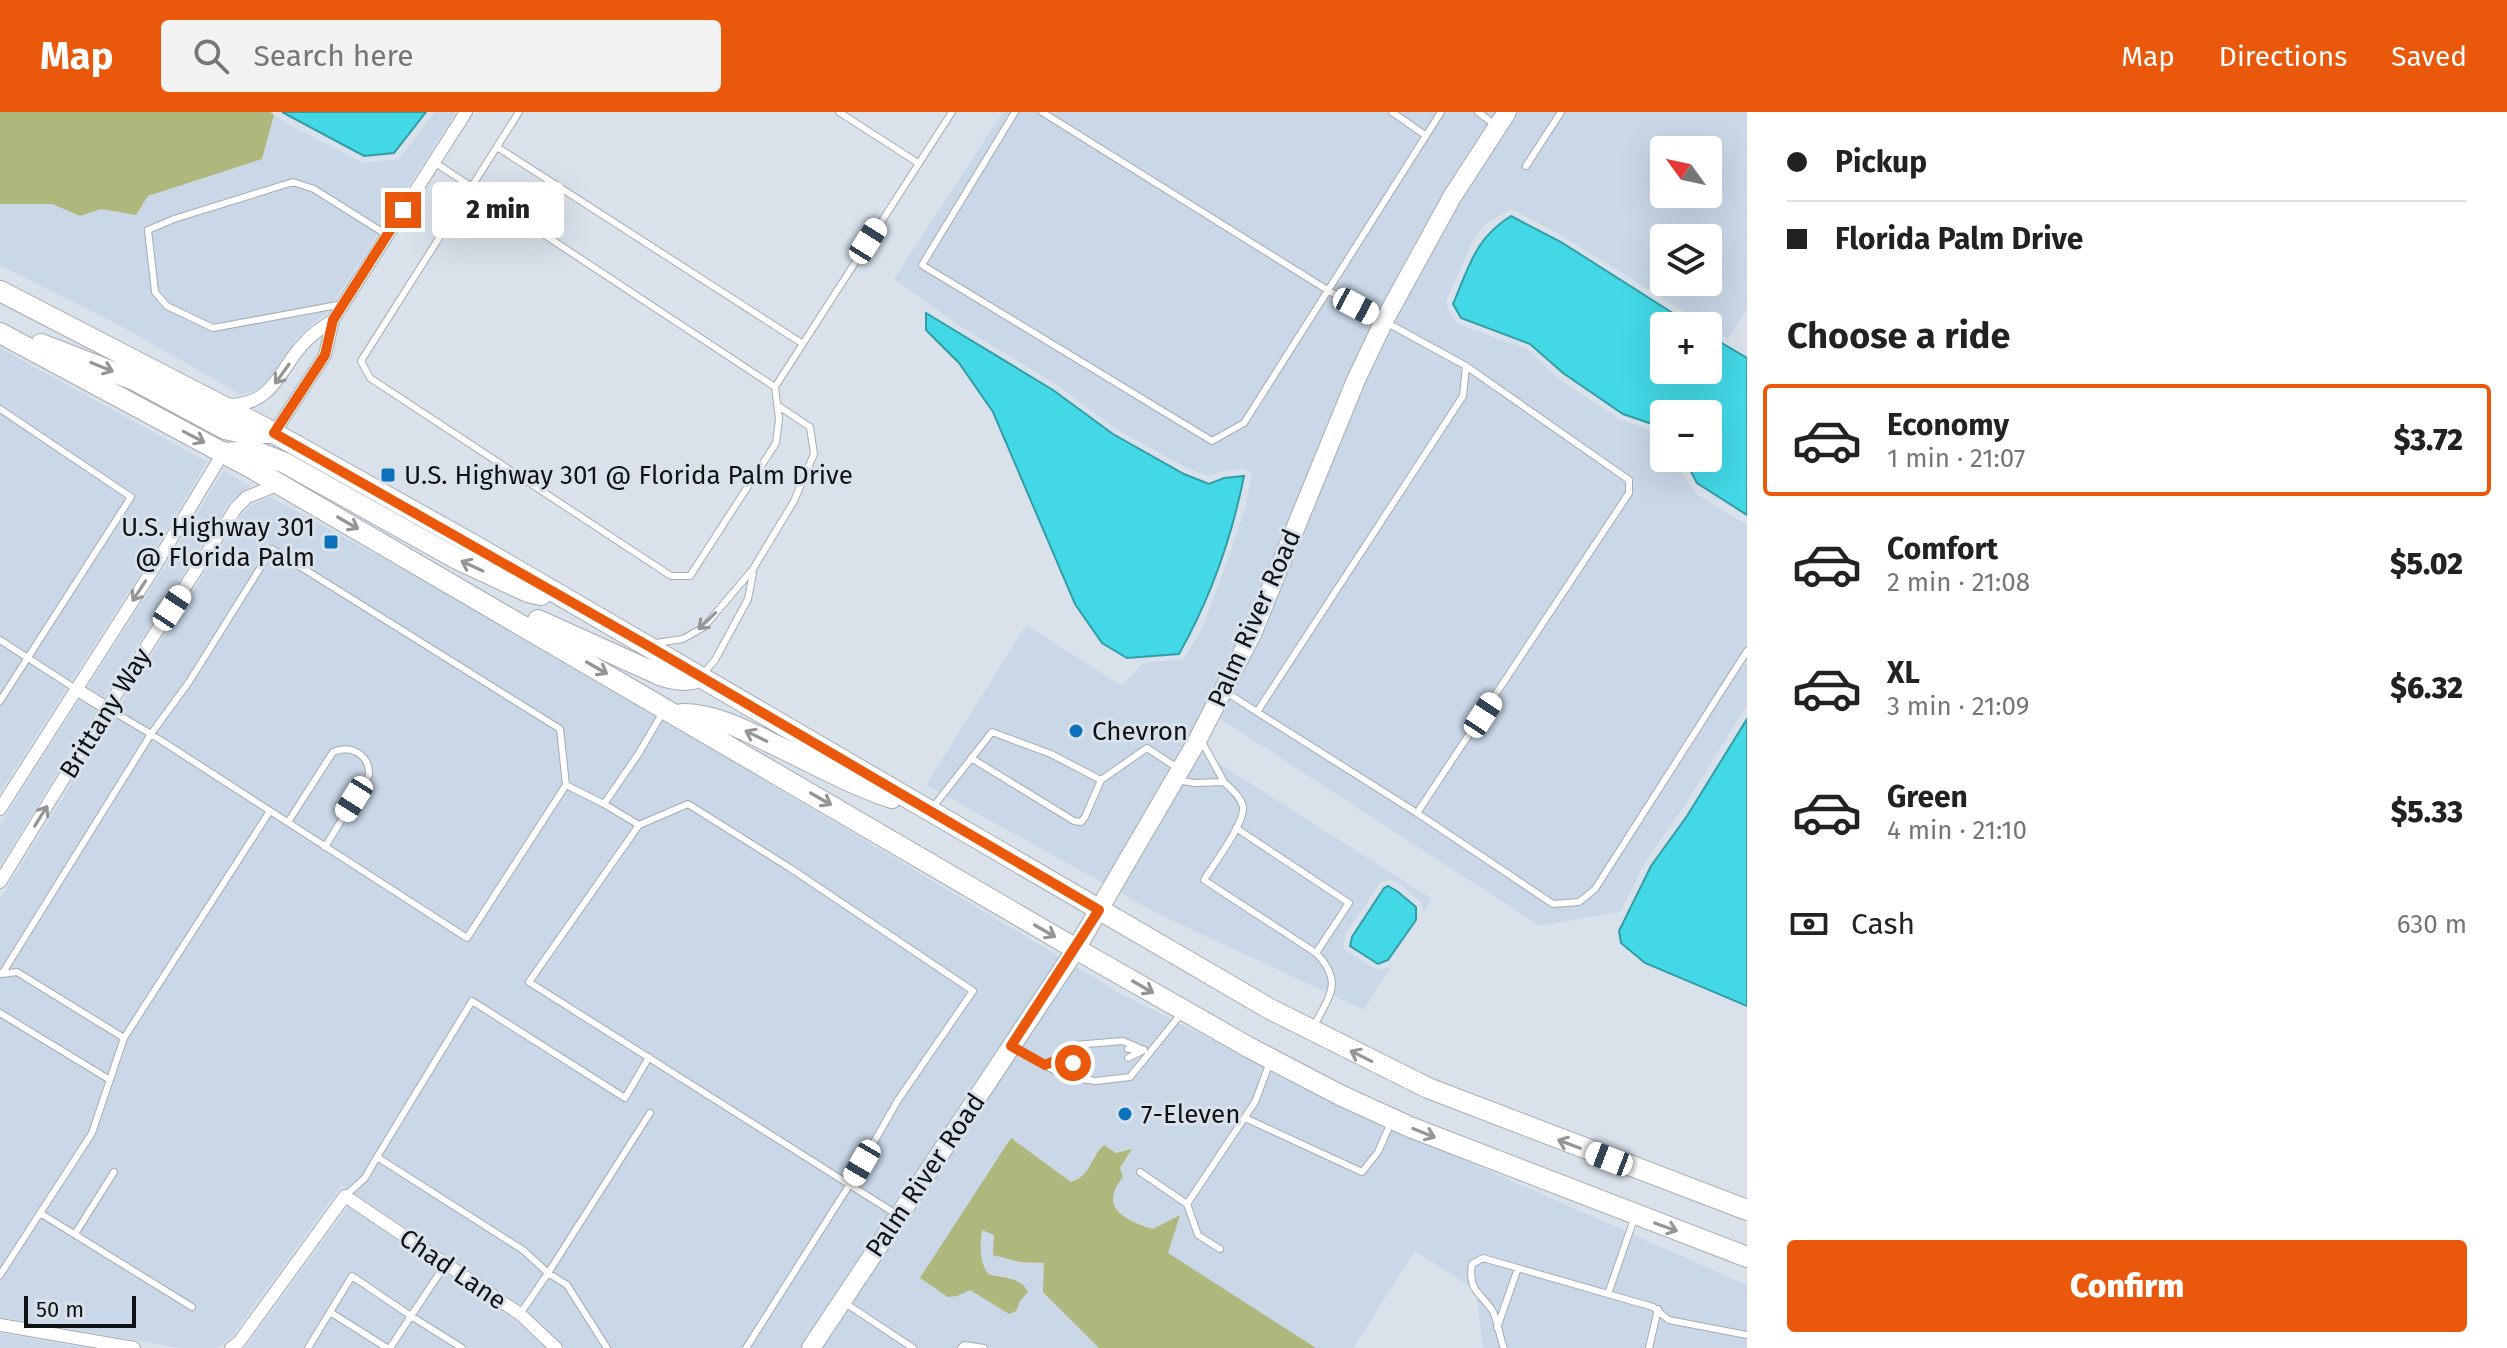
<!DOCTYPE html>
<meta charset="utf-8">
<style>
body{margin:0;font-family:"Fira Sans",sans-serif;background:#f2f2f2;color:#222;height:100vh;display:flex;flex-direction:column;font-size:30px;white-space:nowrap}
*{box-sizing:border-box;margin:0}
p{font-size:26px;color:#767676}
.icon{flex:none;width:44px;height:44px;fill:none;stroke:currentColor;stroke-width:2;stroke-linecap:round;stroke-linejoin:round}
.map{position:relative;flex:1;overflow:hidden}
.drawer{display:flex;flex-direction:column;background:#fff;width:760px}
.drawer>*{flex:none}
.guide{display:grid;align-content:center;height:176px;padding:0 40px;background:#fff}
.needle{width:52px;rotate:303deg}
.tools{position:absolute;left:1650px;top:24px;display:grid;gap:16px}
.tools a{display:grid;place-items:center;width:72px;height:72px;border-radius:8px;background:#fff;box-shadow:0 8px 32px #0002;font-size:40px}
.scale{position:absolute;left:24px;bottom:20px;width:112px;box-sizing:border-box;padding-left:8px;border:4px solid #101316;border-top:0;font-size:22px;line-height:28px;white-space:nowrap;color:#101316;-webkit-text-stroke:6px #d9e2eb;paint-order:stroke}
.end{position:absolute;width:36px;height:36px;margin:-18px;border:10px solid #ea580c;background:#fff;box-shadow:0 0 0 4px #fff}
.from{border-radius:50%}
.bubble{position:absolute;height:56px;border-radius:8px;background:#fff;box-shadow:0 8px 32px #0002;font-size:26px;font-weight:800;line-height:56px;text-align:center}
.car{position:absolute;width:24px;height:48px;margin:-24px -12px;border-radius:10px;box-shadow:0 0 6px 2px #0007;background:linear-gradient(#fff 24%,#345 0 40%,#fff 0 76%,#345 0 86%,#fff 0)}
.guide b{display:flex;align-items:center;gap:28px;height:76px;font-size:30px}
.guide b+b{border-top:2px solid #e0e0e0}
.guide i{width:20px;height:20px;background:#222}
ul{padding:0;list-style:none}
li{display:flex;align-items:center;gap:24px;height:112px;margin:0 16px 12px;padding:0 24px;border:4px solid transparent;border-radius:8px}
li div{flex:1}
li b{display:block;font-size:30px}
li em{font-style:normal;font-weight:800}
li.current{border-color:#ea580c}
li>.icon{width:72px;height:72px;stroke-width:1.5}
h2{padding:0 40px;font-size:36px;line-height:96px}
.pay{display:flex;align-items:center;gap:20px;height:88px;padding:0 40px;font-size:30px}
.pay p{margin-inline-start:auto}
.button{display:flex;gap:16px;margin-top:auto;padding:16px 40px}
.button a{flex:1;height:92px;border-radius:8px;background:#ea580c;color:#fff;font-size:32px;font-weight:800;line-height:92px;text-align:center}
header{display:flex;align-items:center;gap:48px;box-sizing:border-box;height:112px;padding:0 40px;background:#ea580c;color:#fff}
header strong{font-size:38px}
nav{display:flex;gap:44px;margin-inline-start:auto;font-size:28px}
.search{width:560px;height:72px;background:#f2f2f2;display:flex;align-items:center;gap:20px;box-sizing:border-box;padding:0 28px;border-radius:8px;color:#767676;font-size:30px}
main{display:flex;flex:1;min-height:0}
.map>svg:first-child{display:block}
</style>
<header>
<strong>Map</strong>
<div class="search"><svg class="icon" aria-label="search" viewBox="0 0 24 24"><circle cx="10" cy="10" r="6"/><path d="M15 15l6 6"/></svg>Search here</div>
<nav><a>Map</a><a>Directions</a><a>Saved</a></nav>
</header>
<main>
<div class="map">
<svg width="1747" height="1236" viewBox="0 0 1747 1236">
<rect width="100%" height="100%" fill="#d9e2eb"/>
<!-- built -->
<path fill="#c9d7e6" fill-rule="evenodd" d="M435 0H456L328 199 299 223 269 267 255 279 242 283 121 214 0 153V92H52L80 104 101 97 136 103 148 84 262 47 274 3 297 17 364 51 399 47Z
M1003 0H1497L1445 80 1409 141 1376 204 1349 264 1244 519 1189 626 1105 772 926 673 1026 513 1122 574 1143 551 1184 547 1203 514 1224 458 1246 394 1251 366V361L1245 357 1222 359 1208 364 1187 356 1116 317 1056 272 963 216 894 167Z
M1518 0H1747V197L1728 227 1564 125 1512 97 1489 109 1474 126 1446 189 1448 198 1458 212 1527 237 1559 267 1619 307 1661 322 1664 327V346H1676L1683 364 1696 382 1747 413V593L1681 699 1645 750 1621 799 1540 814 1219 606 1260 526 1364 272 1392 213 1459 90ZM1664 38H1708V82H1664ZM1664 126H1708V170H1664Z
M0 236 207 350 143 457 0 680Z
M223 359 251 374 229 391 104 585 88 575 157 467Z
M270 385 496 508 1060 845 801 1236H565L526 1197 342 1073 232 1224 217 1236H181L0 1205V787L115 601 243 401 253 392Z
M79 588 96 598 0 754V713Z
M1201 640 1432 787 1424 801 1421 790 1402 774 1391 768 1381 770 1346 821 1343 834 1346 839 1377 858 1390 856 1364 898 1152 799 1120 780Z
M1075 854 1121 882 1363 1003 1747 1173V1236H1483L1476 1178 1415 1139 1353 1236H1316L1167 1141 1174 1123 1131 1110 1120 1102 1112 1087V1077L1123 1065 1120 1057 1132 1038 1094 1042 1088 1058 1081 1067 1071 1070 1011 1026 957 1184 970 1178 1009 1202 1013 1167 988 1162 982 1153 980 1139 982 1118 994 1123 1020 1150 1044 1151V1180L1099 1236H822Z
M348 1095 515 1208 545 1236H245Z
M0 1221 88 1236H0Z"/>
<!-- green -->
<path fill="#aeb77c" d="M0 0H270L274 3 262 47 148 84 136 103 101 97 80 104 52 92H0Z
M1011 1026 1071 1070C1092 1063 1088 1048 1104 1033L1116 1041 1132 1037 1120 1056 1123 1065C1098 1095 1125 1109 1153 1117L1180 1103 1168 1141 1316 1236H1099L1043 1180 1044 1151 1020 1150 993 1143 994 1123 982 1118C980 1134 979 1148 988 1162 1003 1166 1021 1165 1028 1180L1020 1189 1016 1199 1009 1202 970 1178 957 1184 948 1185 920 1166Z"/>
<!-- water -->
<path fill="#42d8e5" stroke="#339da7" stroke-width="2" d="M282 0H426L394 41 364 44Z
M1511 104 1561 130 1693 214H1664V258H1708V223L1747 246V403L1697 371 1684 346H1708V302H1664V316L1623 302 1563 261 1530 232 1461 206 1453 192C1469 155 1475 126 1511 104Z
M926 201 1053 278 1113 322 1184 362 1209 372 1224 366 1244 364C1232 424 1210 487 1179 542L1127 546 1102 531 1075 492 993 300 959 251 926 218Z
M1747 607V894L1645 851 1621 831 1619 819 1651 754 1687 704Z
M1388 774 1397 779 1416 795V808L1388 848 1378 852 1350 834 1352 825 1384 776Z"/>
<g fill="none" stroke-linecap="round" stroke-linejoin="round">
<defs>
<path id="lane" d="M519 0 361 249 370 266 671 464H690L776 331 779 307 775 275
M839 0 918 51
M1015 0 922 153 1212 329 1244 311 1441 0
M1042 0 1329 179 1466 254 1629 368V381L1417 701 1553 792 1579 790 1595 777 1747 539
M1392 0 1425 23
M1478 0 1494 12
M497 35 803 232
M434 50 775 275 952 0
M1526 54 1561 0
M343 192 213 216 167 194 155 180 148 118 174 107 293 70 314 77 387 123
M0 297 131 385 0 589
M0 528 76 577
M656 531 683 527 704 515 753 457 794 389 814 342 810 315 777 293
M704 561 715 548 748 487 753 461
M1226 580 1257 600
M107 596 151 622 189 570 272 437 560 617 566 673 604 692
M663 600 639 641 604 692 639 713 529 870 896 1102
M971 646 1074 709 1081 710 1085 705 1101 668
M1178 668 1194 671 1224 670 1201 628
M1224 670C1231 677 1241 685 1243 695 1245 711 1213 753 1204 768L1316 841C1345 871 1328 885 1313 916
M933 695 992 620 1051 642 1101 668 1147 636 1179 657
M1417 701 1257 600 1463 284 1466 254
M288 710 333 640C351 632 370 643 369 663L325 735
M639 713 688 692 790 756 973 879 898 988 850 1072 746 1236
M1236 716 1349 791 1316 841
M0 861 2 862 151 622 467 826 566 673
M2 862 17 860 124 926
M0 901 110 968
M1014 936 1066 965 1096 969 1130 965 1181 902
M1128 937 1141 938
M1072 942 1054 949 1073 951
M649 945 625 986 472 889 377 1045 523 1138 548 1161 650 1001
M1128 946 1144 938
M1045 953 1054 949 1066 937 1074 933 1123 929 1144 938
M1245 1006 1362 1060 1378 1040 1392 1008
M1140 1060 1187 1092 1255 990 1270 950
M345 1084 365 1066 377 1045
M1187 1092 1198 1123 1220 1137
M40 1101 192 1195
M75 1122 114 1060
M0 1163 92 1021 124 926 270 699
M1608 1182 1634 1107
M845 1191 913 1236
M330 1200 387 1236
M520 1202 548 1161 567 1173 607 1236
M1497 1216 1518 1156
M308 1236 352 1164 411 1204 445 1153
M390 1236 411 1204 462 1236
M961 1236 964 1233 984 1236
M1504 1236C1499 1224 1498 1208 1492 1198 1479 1179 1468 1179 1472 1152L1483 1146 1653 1195 1669 1208 1747 1223
M1649 1236 1658 1197"/>
<path id="street" d="M228 293C276 293 279 255 307 228 314 220 324 215 333 208
M274 321 325 243 333 208 466 0
M76 577 107 596
M0 697 150 462 223 341
M0 770 107 596 236 396 247 385 280 372
M0 1213 134 1236
M231 1236 239 1230 345 1084 520 1202 556 1236"/>
<path id="secondary" d="M811 1236 1076 837 1196 631 1252 522 1356 268 1384 209 1452 85 1507 0"/>
<path id="primary" d="M0 179 265 316 479 436 1270 897 1428 976 1747 1098
M0 221 255 358 1076 837 1250 936 1340 983 1410 1015 1747 1145
M41 232 134 268 225 317 243 321H269
M223 341 255 339 285 351 457 447 528 480 541 483
M538 508 662 564C676 568 686 570 700 565
M682 602C716 602 747 619 777 634 815 652 852 673 892 686"/>
</defs>
<!-- lane casing -->
<use href="#lane" stroke="#a4acb4" stroke-width="8"/>
<!-- street casing -->
<use href="#street" stroke="#a4acb4" stroke-width="14"/>
<!-- secondary casing -->
<use href="#secondary" stroke="#a4acb4" stroke-width="20"/>
<!-- primary casing -->
<use href="#primary" stroke="#a4acb4" stroke-width="22"/>
<!-- lane -->
<use href="#lane" stroke="#fff" stroke-width="6"/>
<!-- street -->
<use href="#street" stroke="#fff" stroke-width="12"/>
<!-- secondary -->
<use href="#secondary" stroke="#fff" stroke-width="18"/>
<!-- primary -->
<use href="#primary" stroke="#fff" stroke-width="20"/>
</g>
<!-- one-way arrows -->
<defs><path id="oneway-shaft" d="M-6 0H5M1.5-3L5.5 0L1.5 3" fill="none" stroke-width="1.6" stroke-linecap="round" stroke-linejoin="round" transform="scale(2)"/></defs>
<g stroke="#939596">
<use href="#oneway-shaft" transform="translate(102 255) rotate(22)"/>
<use href="#oneway-shaft" transform="translate(282 262) rotate(126)"/>
<use href="#oneway-shaft" transform="translate(194 325) rotate(28)"/>
<use href="#oneway-shaft" transform="translate(348 411) rotate(30)"/>
<use href="#oneway-shaft" transform="translate(472 454) rotate(-155)"/>
<use href="#oneway-shaft" transform="translate(139 479) rotate(123)"/>
<use href="#oneway-shaft" transform="translate(707 509) rotate(136)"/>
<use href="#oneway-shaft" transform="translate(597 556) rotate(30)"/>
<use href="#oneway-shaft" transform="translate(756 624) rotate(-154)"/>
<use href="#oneway-shaft" transform="translate(821 687) rotate(30)"/>
<use href="#oneway-shaft" transform="translate(41 704) rotate(-58)"/>
<use href="#oneway-shaft" transform="translate(1045 819) rotate(30)"/>
<use href="#oneway-shaft" transform="translate(1143 875) rotate(30)"/>
<use href="#oneway-shaft" transform="translate(1361 944) rotate(-153)"/>
<use href="#oneway-shaft" transform="translate(1424 1021) rotate(22)"/>
<use href="#oneway-shaft" transform="translate(1569 1032) rotate(-159)"/>
<use href="#oneway-shaft" transform="translate(1666 1115) rotate(20)"/>
</g>
<g fill="none" stroke-linecap="round" stroke-linejoin="round">
<!-- route -->
<path stroke="#ea580c" stroke-width="10" d="M403 98 333 208 325 243 274 321 645 532 1099 798 1011 934 1045 953 1054 949 1073 951"/>
</g>
<!-- markers -->
<g fill="#0c72bd" stroke="#d9e2eb" stroke-width="3">
<rect x="380" y="355" width="16" height="16" rx="4"/>
<rect x="323" y="422" width="16" height="16" rx="4"/>
<circle cx="1076" cy="619" r="8"/>
<circle cx="1125" cy="1002" r="8"/>
</g>
<g text-anchor="middle" stroke-width="6" stroke-linejoin="round" paint-order="stroke">
<!-- poi labels -->
<g font-size="26" fill="#101316" stroke="#d9e2eb" text-anchor="start">
<text x="404" y="372">U.S. Highway 301 @ Florida Palm Drive</text>
<text x="315" y="424" text-anchor="end">U.S. Highway 301<tspan x="315" dy="30">@ Florida Palm</tspan></text>
<text x="1092" y="628">Chevron</text>
<text x="1141" y="1011">7-Eleven</text>
</g>
<!-- street labels -->
<g font-size="26" fill="#101316" stroke="#d9e2eb">
<text transform="translate(1254 506) rotate(-66)" y="9">Palm River Road</text>
<text transform="translate(105 601) rotate(-58)" y="9">Brittany Way</text>
<text transform="translate(925 1063) rotate(-56)" y="9">Palm River Road</text>
<text transform="translate(453 1157) rotate(34)" y="9">Chad Lane</text>
</g>
</g>
</svg>
<div class="tools">
<a><svg class="needle" viewBox="-14 -14 28 28"><path d="M0-13l5 13h-10z" fill="#e53935"/><path d="M0 13l5-13h-10z" fill="#767676"/></svg></a>
<a><svg class="icon" aria-label="layers" viewBox="0 0 24 24"><path d="M12 4l9 5-9 5-9-5zM3 14l9 5 9-5"/></svg></a>
<a>+</a>
<a>−</a>
</div>
<div class="scale">50 m</div>
<i class="end from" style="left:1073px;top:951px"></i>
<i class="end" style="left:403px;top:98px"></i>
<div class="bubble" style="left:432px;top:70px;width:132px">2 min</div>
<i class="car" style="left:868px;top:129px;rotate:32deg"></i>
<i class="car" style="left:1356px;top:194px;rotate:118deg"></i>
<i class="car" style="left:172px;top:496px;rotate:33deg"></i>
<i class="car" style="left:1483px;top:603px;rotate:33deg"></i>
<i class="car" style="left:354px;top:687px;rotate:212deg"></i>
<i class="car" style="left:1609px;top:1047px;rotate:291deg"></i>
<i class="car" style="left:862px;top:1051px;rotate:210deg"></i>
</div>
<section class="drawer">
<div class="guide">
<b><i class="from"></i>Pickup</b>
<b><i></i>Florida Palm Drive</b>
</div>
<h2>Choose a ride</h2>
<ul>
<li class="current"><svg class="icon" aria-label="car" viewBox="0 0 24 24"><path d="M5 17H2v-5l4-1 3-4h7l3 4 3 1v5h-3M9 17h6M6 11h13"/><circle cx="7" cy="17" r="2"/><circle cx="17" cy="17" r="2"/></svg><div><b>Economy</b><p>1 min · 21:07</p></div><em>$3.72</em></li>
<li><svg class="icon" aria-label="car" viewBox="0 0 24 24"><path d="M5 17H2v-5l4-1 3-4h7l3 4 3 1v5h-3M9 17h6M6 11h13"/><circle cx="7" cy="17" r="2"/><circle cx="17" cy="17" r="2"/></svg><div><b>Comfort</b><p>2 min · 21:08</p></div><em>$5.02</em></li>
<li><svg class="icon" aria-label="car" viewBox="0 0 24 24"><path d="M5 17H2v-5l4-1 3-4h7l3 4 3 1v5h-3M9 17h6M6 11h13"/><circle cx="7" cy="17" r="2"/><circle cx="17" cy="17" r="2"/></svg><div><b>XL</b><p>3 min · 21:09</p></div><em>$6.32</em></li>
<li><svg class="icon" aria-label="car" viewBox="0 0 24 24"><path d="M5 17H2v-5l4-1 3-4h7l3 4 3 1v5h-3M9 17h6M6 11h13"/><circle cx="7" cy="17" r="2"/><circle cx="17" cy="17" r="2"/></svg><div><b>Green</b><p>4 min · 21:10</p></div><em>$5.33</em></li>
</ul>
<div class="pay"><svg class="icon" aria-label="cash" viewBox="0 0 24 24"><path d="M3 7h18v10H3z"/><circle cx="12" cy="12" r="2"/></svg>Cash<p>630 m</p></div>
<div class="button"><a>Confirm</a></div>
</section>
</main>
